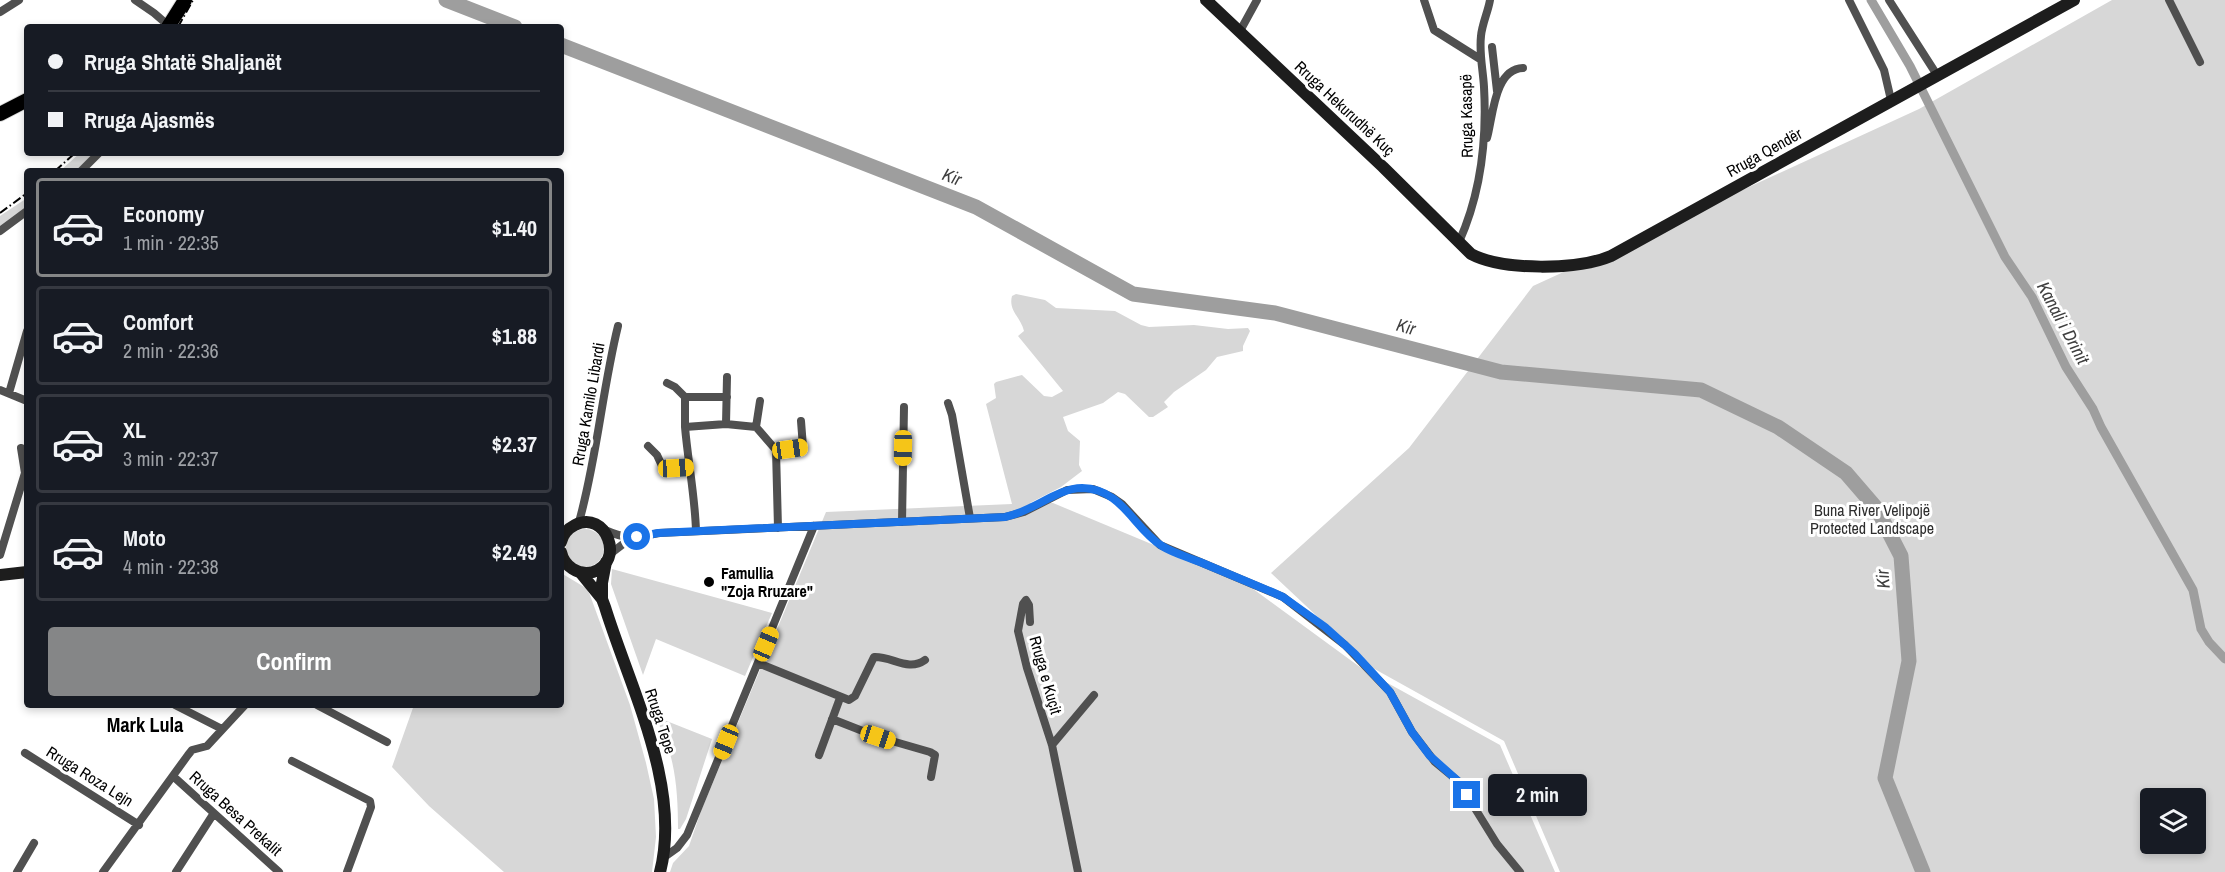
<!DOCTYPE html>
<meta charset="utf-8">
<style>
body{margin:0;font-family:"Archivo Narrow",sans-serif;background:#242831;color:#f1f3f6;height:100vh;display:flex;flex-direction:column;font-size:22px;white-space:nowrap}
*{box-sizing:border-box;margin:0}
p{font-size:20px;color:#9ea1a6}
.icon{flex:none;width:33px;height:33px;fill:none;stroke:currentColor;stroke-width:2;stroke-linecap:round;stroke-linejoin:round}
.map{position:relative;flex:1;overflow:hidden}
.side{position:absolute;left:24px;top:168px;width:540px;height:540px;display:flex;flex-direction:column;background:#171b24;border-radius:6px;box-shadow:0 3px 9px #0003}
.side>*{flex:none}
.banner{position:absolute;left:24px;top:24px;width:540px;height:132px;border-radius:6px;box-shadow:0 3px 9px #0003;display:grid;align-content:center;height:132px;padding:0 24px;background:#171b24}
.tools{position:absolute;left:2140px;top:788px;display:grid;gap:12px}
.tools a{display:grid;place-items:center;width:66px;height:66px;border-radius:6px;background:#171b24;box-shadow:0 3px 9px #0003;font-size:30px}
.end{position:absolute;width:27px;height:27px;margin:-14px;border:8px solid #1a73e8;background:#fff;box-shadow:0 0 0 3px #fff}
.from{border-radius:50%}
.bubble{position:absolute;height:42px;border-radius:6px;background:#171b24;box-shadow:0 3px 9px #0003;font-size:20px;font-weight:700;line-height:42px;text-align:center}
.car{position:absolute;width:18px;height:36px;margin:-18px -9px;border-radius:8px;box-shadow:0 0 4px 2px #0007;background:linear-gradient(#f5c518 24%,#345 0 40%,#f5c518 0 76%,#345 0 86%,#f5c518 0)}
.banner b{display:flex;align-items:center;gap:21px;height:57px;font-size:22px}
.banner b+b{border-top:2px solid #363941}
.banner i{width:15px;height:15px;background:#f1f3f6}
ul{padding:10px 0 0;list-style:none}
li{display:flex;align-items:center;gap:18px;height:99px;margin:0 12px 9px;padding:0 12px;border:3px solid #363941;border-radius:6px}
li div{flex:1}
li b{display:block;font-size:22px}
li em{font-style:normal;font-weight:700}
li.on{border-color:#858687}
li>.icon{width:54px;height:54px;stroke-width:1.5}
.button{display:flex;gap:12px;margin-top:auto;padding:12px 24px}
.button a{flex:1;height:69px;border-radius:6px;background:#858687;color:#fff;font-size:24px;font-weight:700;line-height:69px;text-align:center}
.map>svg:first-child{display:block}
</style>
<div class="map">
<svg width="2225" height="872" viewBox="0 0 2225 872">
<rect width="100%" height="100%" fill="#fff"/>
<!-- green -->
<path fill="#d7d7d7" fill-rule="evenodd" d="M2112 0H2225V872H1560L1504 741 1371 667 1271 573 1409 448 1533 286 1919 109ZM2151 798H2196V843H2151Z
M80 153H94L76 171H60Z
M27 198V208L0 228V216Z
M1016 294 1045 300 1056 308 1115 311 1141 325 1149 327 1194 325 1228 329 1248 328 1250 331 1243 346V351L1217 357 1206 370 1174 392 1164 402 1168 407 1153 417H1149L1125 394 1118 392 1103 403 1063 417 1068 431 1080 441 1079 465 1082 471 1061 487 1030 503H1053L1245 583 1364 670 1500 745 1555 872H670L673 863 689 846 701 811 826 512 1012 504 986 404 996 398 994 384 996 382 1022 375 1044 396 1052 397 1063 391 1018 336 1024 331C1021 317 1008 311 1012 296Z
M566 548a19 19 0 1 1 38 0a19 19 0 1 1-38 0Z
M612 569 772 613 745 676 656 639 643 675 611 584Z
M561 573 586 588 590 595 630 705 646 763 654 799 656 837 652 872H504L429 806 392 767 414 705H561Z
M654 716 712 739 686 819 680 829H678C678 790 675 750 654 716Z"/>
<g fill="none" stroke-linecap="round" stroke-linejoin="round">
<!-- canal -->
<path stroke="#9e9e9e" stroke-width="9" d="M1871 0 1910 66 2005 257 2032 297 2066 367 2093 409 2101 427 2193 590 2201 629 2209 642 2225 659"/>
<!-- river -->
<path stroke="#9e9e9e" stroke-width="15" d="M446 0 515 27
M561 45 976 207 1133 294 1275 313 1501 372 1701 390 1778 427 1846 473 1877 509 1901 556 1909 661 1885 778 1923 872"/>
<defs>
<path id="primary" d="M168 27 185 0
M0 114 27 100"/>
</defs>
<!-- primary casing -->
<use href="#primary" stroke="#dbdbdb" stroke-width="16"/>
<!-- street -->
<path stroke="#505050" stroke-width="8" d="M135 0 154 13 169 26
M1424 0 1434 30 1480 59
M1849 0 1884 70 1891 100
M1889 0 1937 75
M2169 0 2200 62
M0 12 19 0
M1240 31 1257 0
M1492 47 1497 91
M1487 138C1493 117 1494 69 1523 68
M81 171 99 153
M0 231 27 211
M1459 242C1481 193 1487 140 1484 87 1483 69 1479 54 1481 36 1482 24 1488 12 1490 0
M667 383 675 387 685 397
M0 390 27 401
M9 393 27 331
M948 403 952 415 970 518
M726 424 727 377
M685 427V397H727
M756 427 760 401
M648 446 657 455 663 468 689 467
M776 450 803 447 801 421
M579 522C597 458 602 391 618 326
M902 522 904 407
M605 530C627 540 635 538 659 533L1005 517 1024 512 1067 490 1093 489 1112 497 1122 504 1160 545 1283 597 1345 645 1390 692 1412 732 1435 762 1458 781 1497 844 1520 872
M696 531C695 496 688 462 685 427L726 424 756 427 776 450 778 528
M610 554 631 538
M0 555 25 473 21 448
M1030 622 1029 605 1026 600 1023 604 1018 631 1027 668 1052 745 1078 872
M758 663 849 700 855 696 874 657C892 656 908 672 925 660
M175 705 222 729
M317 705 387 742
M832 719 878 737 930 752 935 755 931 777
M1052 745 1094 695
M25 753 139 825
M819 755 840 698
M292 761 370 801 371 807 347 872
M174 777 279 872
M663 858 677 848 687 835 814 526
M17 872 34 843
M103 872 188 755 192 750 207 746 245 705
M176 872 214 813"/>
<!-- secondary -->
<path stroke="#1d1d1d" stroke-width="12" d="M1206 0 1383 167 1471 254C1503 271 1578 270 1611 256L2074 0
M561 542C563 534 567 529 575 525 606 509 626 562 593 572 578 576 564 566 561 552
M580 572 602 599 605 607C630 688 682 787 660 872
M0 575 27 572
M602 599V583L606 562"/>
<!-- primary -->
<use href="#primary" stroke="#000" stroke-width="14"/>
<!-- rail -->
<path stroke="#000" stroke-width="2" stroke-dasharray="9 3 1.5 3" stroke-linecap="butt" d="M178 27 193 0
M55 171 75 153
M0 213 27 193"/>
</g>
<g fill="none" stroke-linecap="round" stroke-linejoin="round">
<!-- route -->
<path stroke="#1a73e8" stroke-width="8" d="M637 537 658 533 1005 517C1032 512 1057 488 1082 488 1123 489 1133 528 1162 546 1173 553 1188 557 1200 562 1224 572 1248 582 1272 592L1283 597 1325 627 1355 654 1390 692 1412 732 1430 756 1458 781 1467 795"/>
</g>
<!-- markers -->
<circle fill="#000" stroke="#fff" stroke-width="2" cx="709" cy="582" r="6"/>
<g text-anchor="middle" stroke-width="6" stroke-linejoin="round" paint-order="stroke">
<!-- street labels -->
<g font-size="16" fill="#000" stroke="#fff">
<text transform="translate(1345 108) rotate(43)" y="6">Rruga Hekurudhë Kuç</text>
<text transform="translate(1466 116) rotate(-91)" y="6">Rruga Kasapë</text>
<text transform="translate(1764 152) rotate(-29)" y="6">Rruga Qendër</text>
<text transform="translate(588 404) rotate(-80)" y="6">Rruga Kamilo Libardi</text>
<text transform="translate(1046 675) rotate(74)" y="6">Rruga e Kuçit</text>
<text transform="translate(661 721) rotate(72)" y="6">Rruga Tepe</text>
<text transform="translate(90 776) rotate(32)" y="6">Rruga Roza Lejn</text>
<text transform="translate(236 813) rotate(42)" y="6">Rruga Besa Prekalit</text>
</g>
<!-- park labels -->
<g font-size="16" fill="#2e2e2e" stroke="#fff">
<text x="1872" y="516">Buna River Velipojë<tspan x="1872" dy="18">Protected Landscape</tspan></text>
</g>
<!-- poi labels -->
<g font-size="16" font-weight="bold" fill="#000" stroke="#fff" text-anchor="start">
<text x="721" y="579">Famullia<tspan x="721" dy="18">"Zoja Rruzare"</tspan></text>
</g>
<!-- water labels -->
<g font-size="18" font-style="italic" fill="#3f3f3f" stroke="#fff">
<text transform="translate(952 177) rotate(21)" y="6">Kir</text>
<text transform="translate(2063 323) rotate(62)" y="6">Kanali i Drinit</text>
<text transform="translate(1406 327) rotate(15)" y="6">Kir</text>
<text transform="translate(1883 579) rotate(-94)" y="6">Kir</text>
</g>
<!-- quarter labels -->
<g font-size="20" font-weight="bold" fill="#000" stroke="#fff">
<text x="145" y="732">Mark Lula</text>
</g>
</g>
</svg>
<div class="tools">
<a><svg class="icon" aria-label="layers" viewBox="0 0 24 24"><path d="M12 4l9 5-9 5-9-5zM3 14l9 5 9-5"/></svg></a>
</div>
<i class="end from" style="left:637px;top:537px"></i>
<i class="end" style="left:1467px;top:795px"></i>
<div class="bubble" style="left:1488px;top:774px;width:99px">2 min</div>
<i class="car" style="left:903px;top:448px;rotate:181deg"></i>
<i class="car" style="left:790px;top:449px;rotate:82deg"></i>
<i class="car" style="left:676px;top:468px;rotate:87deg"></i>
<i class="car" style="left:766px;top:644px;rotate:23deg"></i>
<i class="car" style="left:878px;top:737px;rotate:108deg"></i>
<i class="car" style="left:726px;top:742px;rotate:202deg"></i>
<div class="banner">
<b><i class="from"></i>Rruga Shtatë Shaljanët</b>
<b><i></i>Rruga Ajasmës</b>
</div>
<section class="side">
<ul>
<li class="on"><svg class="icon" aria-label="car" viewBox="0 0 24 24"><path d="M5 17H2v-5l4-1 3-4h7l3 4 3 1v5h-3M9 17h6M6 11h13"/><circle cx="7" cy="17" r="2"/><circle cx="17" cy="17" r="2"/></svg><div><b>Economy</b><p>1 min · 22:35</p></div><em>$1.40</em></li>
<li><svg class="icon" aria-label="car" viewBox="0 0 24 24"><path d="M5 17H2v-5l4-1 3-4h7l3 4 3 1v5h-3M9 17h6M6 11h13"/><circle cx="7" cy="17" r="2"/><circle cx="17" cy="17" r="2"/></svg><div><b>Comfort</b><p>2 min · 22:36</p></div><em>$1.88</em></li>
<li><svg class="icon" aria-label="car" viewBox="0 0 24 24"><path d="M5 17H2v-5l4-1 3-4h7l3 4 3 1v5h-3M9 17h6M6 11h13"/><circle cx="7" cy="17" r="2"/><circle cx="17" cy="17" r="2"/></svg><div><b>XL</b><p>3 min · 22:37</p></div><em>$2.37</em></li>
<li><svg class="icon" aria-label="car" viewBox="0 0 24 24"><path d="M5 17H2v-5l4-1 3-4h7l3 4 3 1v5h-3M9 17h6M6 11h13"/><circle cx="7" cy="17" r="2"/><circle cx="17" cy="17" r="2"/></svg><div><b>Moto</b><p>4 min · 22:38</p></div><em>$2.49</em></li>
</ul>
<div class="button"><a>Confirm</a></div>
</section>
</div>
